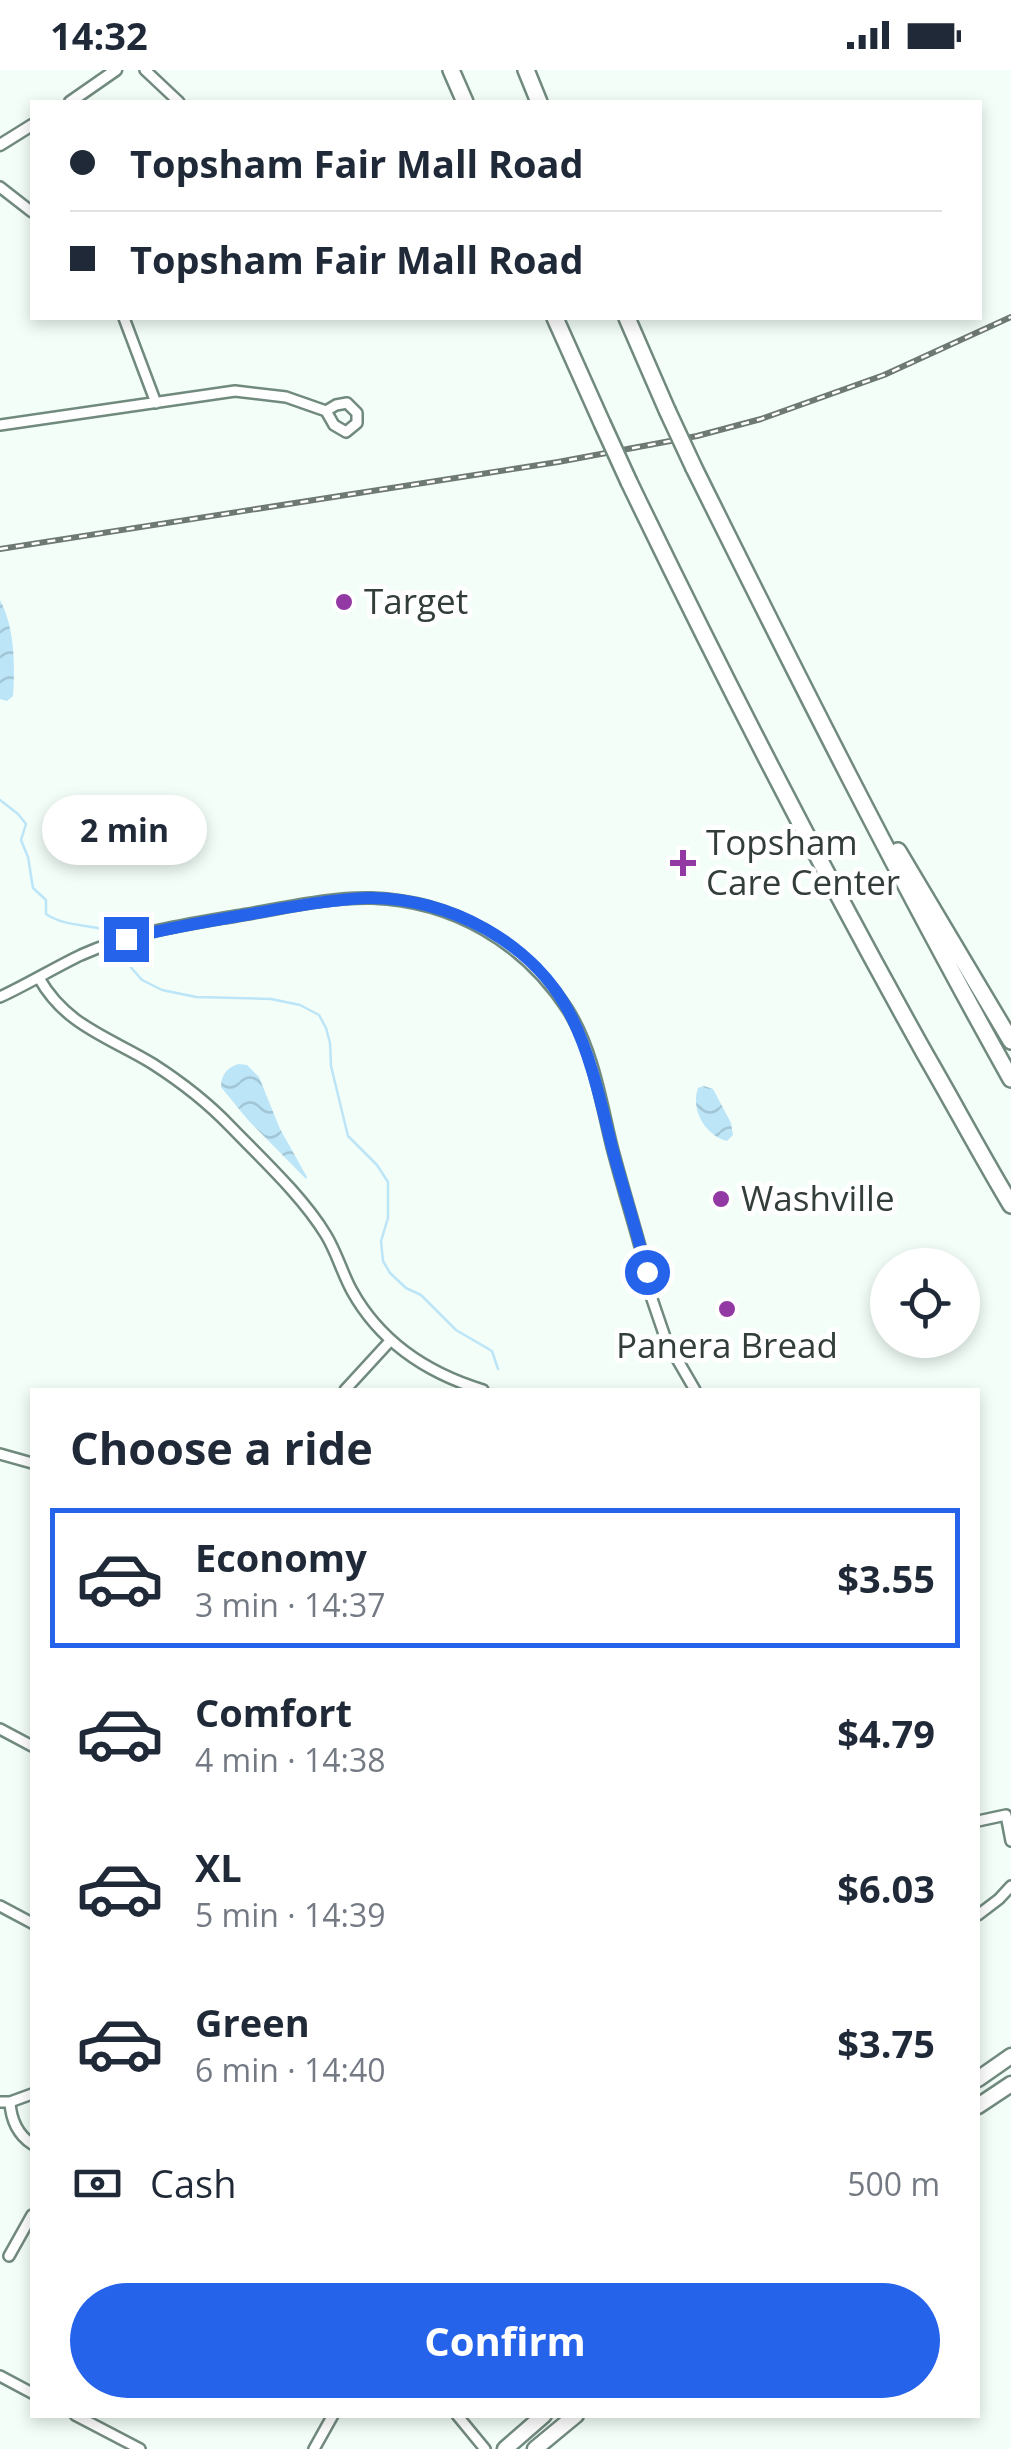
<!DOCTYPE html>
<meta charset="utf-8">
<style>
body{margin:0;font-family:"Open Sans",sans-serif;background:#f2f2f3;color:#1f2937;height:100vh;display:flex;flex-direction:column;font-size:38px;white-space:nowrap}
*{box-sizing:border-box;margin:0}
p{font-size:32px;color:#747a83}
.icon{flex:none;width:55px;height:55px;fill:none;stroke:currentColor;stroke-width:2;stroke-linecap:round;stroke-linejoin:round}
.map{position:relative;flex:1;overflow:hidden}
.details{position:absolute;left:30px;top:1318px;width:950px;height:1030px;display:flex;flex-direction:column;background:#fff;border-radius:0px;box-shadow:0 5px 15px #0003}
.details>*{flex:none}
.hud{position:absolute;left:30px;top:30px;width:952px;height:220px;border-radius:0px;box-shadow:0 5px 15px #0003;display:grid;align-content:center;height:220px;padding:0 40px;background:#fff}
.tools{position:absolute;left:870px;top:1178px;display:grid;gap:20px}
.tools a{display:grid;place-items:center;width:110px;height:110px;border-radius:50%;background:#fff;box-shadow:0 5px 15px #0003;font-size:50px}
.end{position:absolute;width:45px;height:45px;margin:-22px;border:12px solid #2563eb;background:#fff;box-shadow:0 0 0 5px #fff}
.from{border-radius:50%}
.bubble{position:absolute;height:70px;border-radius:35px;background:#fff;box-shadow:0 5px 15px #0003;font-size:32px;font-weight:700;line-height:70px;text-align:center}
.hud b{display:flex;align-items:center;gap:35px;height:95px;font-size:38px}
.hud b+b{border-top:2px solid #e0e1e3}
.hud i{width:25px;height:25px;background:#1f2937}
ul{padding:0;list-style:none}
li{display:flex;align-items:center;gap:30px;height:140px;margin:0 20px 15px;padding:0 20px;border:5px solid transparent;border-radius:0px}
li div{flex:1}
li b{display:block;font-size:38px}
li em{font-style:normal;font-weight:700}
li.on{border-color:#2563eb}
li>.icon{width:90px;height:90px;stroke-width:1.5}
h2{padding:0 40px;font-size:45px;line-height:120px}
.pay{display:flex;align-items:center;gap:25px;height:110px;padding:0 40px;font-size:38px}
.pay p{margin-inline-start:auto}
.action{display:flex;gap:20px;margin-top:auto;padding:20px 40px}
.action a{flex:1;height:115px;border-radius:60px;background:#2563eb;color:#fff;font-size:40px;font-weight:700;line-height:115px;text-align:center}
.status{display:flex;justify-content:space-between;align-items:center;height:70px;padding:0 50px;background:#fff;direction:ltr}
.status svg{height:28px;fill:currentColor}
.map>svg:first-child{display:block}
</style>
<div class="status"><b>14:32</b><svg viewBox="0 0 49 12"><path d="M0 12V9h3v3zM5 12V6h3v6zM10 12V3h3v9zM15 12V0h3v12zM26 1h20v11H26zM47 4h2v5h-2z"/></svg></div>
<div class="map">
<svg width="1011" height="2379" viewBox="0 0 1011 2379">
<defs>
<pattern id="water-waves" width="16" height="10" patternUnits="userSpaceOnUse" patternTransform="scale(2.5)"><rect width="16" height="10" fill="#bce5f8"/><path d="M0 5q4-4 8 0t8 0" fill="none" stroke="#a2c6d5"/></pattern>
</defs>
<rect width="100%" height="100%" fill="#f3fef8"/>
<!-- water -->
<path fill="url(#water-waves)" d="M0 530C15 558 15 595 13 626L7 631 0 629Z
M239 994 247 995 259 1007 280 1059 307 1107 306 1109 248 1050 221 1017C221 1005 227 997 239 994Z
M704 1016 713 1019 731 1053 733 1065 727 1071C706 1066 690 1040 698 1018Z"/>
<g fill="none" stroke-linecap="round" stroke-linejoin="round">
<!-- stream -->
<path stroke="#bce5f8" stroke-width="2.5" d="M0 730 18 744 26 754 21 770 28 787 33 818 46 830V844C67 858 94 854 117 863L119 868
M121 876 128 894 142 910 162 920 196 927 271 929 300 935 319 945 326 958 330 973 331 996 348 1066 377 1095 388 1112V1148L381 1171 383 1191 390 1203 406 1218 421 1225 456 1260 492 1281 498 1299"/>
<defs>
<path id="minor" d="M145 0 179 32
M0 117 32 142
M124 248 156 333
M0 355 235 321 286 327 326 341 336 335 347 333 357 343V353L346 362 334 355 326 341
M39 908C66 956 109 967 153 994 181 1012 207 1032 230 1056 262 1089 303 1127 326 1165 337 1183 342 1203 352 1221 381 1273 427 1303 483 1320
M0 927C28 914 54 898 81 885 130 863 184 855 236 846 280 839 327 827 372 828 453 831 524 872 568 940 593 980 601 1032 612 1077 623 1119 636 1160 647 1202L652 1229 666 1270 695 1320
M345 1320 390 1271
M0 1384 32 1393
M0 1659 32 1676
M978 1751 1006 1745 1011 1771
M0 1836 32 1853
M978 1845 999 1829 1011 1816
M0 2032H10L32 2024
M10 2032C11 2050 17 2064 32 2074
M9 2186 32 2145
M0 2306 32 2323
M75 2345 140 2379
M457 2345 485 2379
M314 2379 333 2345"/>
<path id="tertiary" d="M70 32 116 0
M0 75 32 55"/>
<path id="trunk" d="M978 2009 1011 1986
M978 2036 1011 2014
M505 2379 544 2345
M535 2379 576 2345"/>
<path id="motorway" d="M451 0 465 32
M526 0 539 32
M555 248 602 353
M627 248 667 340
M694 398C796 604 899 809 1011 1009
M629 412C722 605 820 796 925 984 954 1034 981 1085 1011 1135
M898 781 1011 971"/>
</defs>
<!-- minor casing -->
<use href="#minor" stroke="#718a7e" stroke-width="14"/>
<!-- tertiary casing -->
<use href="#tertiary" stroke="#718a7e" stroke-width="15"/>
<!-- trunk casing -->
<use href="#trunk" stroke="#718a7e" stroke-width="19"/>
<!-- motorway casing -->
<use href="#motorway" stroke="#718a7e" stroke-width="20"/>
<!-- minor -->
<use href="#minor" stroke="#fff" stroke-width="9"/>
<!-- tertiary -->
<use href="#tertiary" stroke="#fff" stroke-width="10"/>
<!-- trunk -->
<use href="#trunk" stroke="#fff" stroke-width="14"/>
<!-- motorway -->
<use href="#motorway" stroke="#fff" stroke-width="15"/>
<defs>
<path id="rail" d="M0 479 558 392 697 366 761 349 884 305 1011 247"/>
</defs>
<!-- rail casing -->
<use href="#rail" stroke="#6e7973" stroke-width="6"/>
<!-- rail -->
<use href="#rail" stroke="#fff" stroke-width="2.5" stroke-dasharray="8" stroke-linecap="butt"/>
<defs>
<path id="motorway-bridge" d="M667 340 694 398
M602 353 629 412"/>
</defs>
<!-- motorway-bridge casing -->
<use href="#motorway-bridge" stroke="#718a7e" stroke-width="20" stroke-linecap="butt"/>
<!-- motorway-bridge -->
<use href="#motorway-bridge" stroke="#fff" stroke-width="15"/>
</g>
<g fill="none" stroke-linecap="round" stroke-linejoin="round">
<!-- route -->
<path stroke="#2563eb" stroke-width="12" d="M126 869C166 858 205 852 245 845 285 838 325 830 366 828 447 826 536 873 572 948 593 991 602 1039 614 1085 625 1124 637 1163 647 1202"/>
</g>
<!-- markers -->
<g fill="#9339a4" stroke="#fff" stroke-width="4">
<circle cx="344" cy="532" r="10"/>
<path d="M678 778h10v10h10v10h-10v10h-10v-10h-10v-10h10z"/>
<circle cx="721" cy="1129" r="10"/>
<circle cx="727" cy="1239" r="10"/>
</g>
<g text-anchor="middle" stroke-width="10" stroke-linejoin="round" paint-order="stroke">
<!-- poi labels -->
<g font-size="35" fill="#333e39" stroke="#fff" text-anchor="start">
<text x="364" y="544">Target</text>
<text x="706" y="785">Topsham<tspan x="706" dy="40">Care Center</tspan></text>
<text x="741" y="1141">Washville</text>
<text x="727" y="1288" text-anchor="middle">Panera Bread</text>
</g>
</g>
</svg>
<div class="tools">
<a><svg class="icon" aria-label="locate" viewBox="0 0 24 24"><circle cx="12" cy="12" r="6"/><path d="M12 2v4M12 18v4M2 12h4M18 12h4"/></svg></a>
</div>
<i class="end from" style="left:647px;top:1202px"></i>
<i class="end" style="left:126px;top:869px"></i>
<div class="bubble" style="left:42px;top:725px;width:165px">2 min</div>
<div class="hud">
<b><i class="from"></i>Topsham Fair Mall Road</b>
<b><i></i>Topsham Fair Mall Road</b>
</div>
<section class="details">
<h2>Choose a ride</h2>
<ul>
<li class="on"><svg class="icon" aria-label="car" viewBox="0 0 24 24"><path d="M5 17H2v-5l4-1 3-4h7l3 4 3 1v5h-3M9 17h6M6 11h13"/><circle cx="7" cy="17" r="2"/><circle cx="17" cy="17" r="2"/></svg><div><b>Economy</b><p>3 min · 14:37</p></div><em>$3.55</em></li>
<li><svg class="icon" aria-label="car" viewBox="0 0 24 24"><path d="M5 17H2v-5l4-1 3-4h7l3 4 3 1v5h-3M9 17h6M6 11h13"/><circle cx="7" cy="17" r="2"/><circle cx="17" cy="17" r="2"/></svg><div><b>Comfort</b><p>4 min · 14:38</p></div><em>$4.79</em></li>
<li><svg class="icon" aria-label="car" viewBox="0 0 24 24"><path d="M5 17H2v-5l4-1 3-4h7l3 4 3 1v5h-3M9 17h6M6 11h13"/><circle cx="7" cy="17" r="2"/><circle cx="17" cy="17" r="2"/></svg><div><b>XL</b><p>5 min · 14:39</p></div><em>$6.03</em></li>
<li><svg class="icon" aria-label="car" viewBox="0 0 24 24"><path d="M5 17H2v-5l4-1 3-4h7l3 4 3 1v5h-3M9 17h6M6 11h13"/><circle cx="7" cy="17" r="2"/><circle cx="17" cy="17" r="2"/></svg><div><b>Green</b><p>6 min · 14:40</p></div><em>$3.75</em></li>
</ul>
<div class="pay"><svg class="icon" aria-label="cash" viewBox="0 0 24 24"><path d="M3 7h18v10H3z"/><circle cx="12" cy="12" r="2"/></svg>Cash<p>500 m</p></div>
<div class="action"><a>Confirm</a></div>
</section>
</div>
